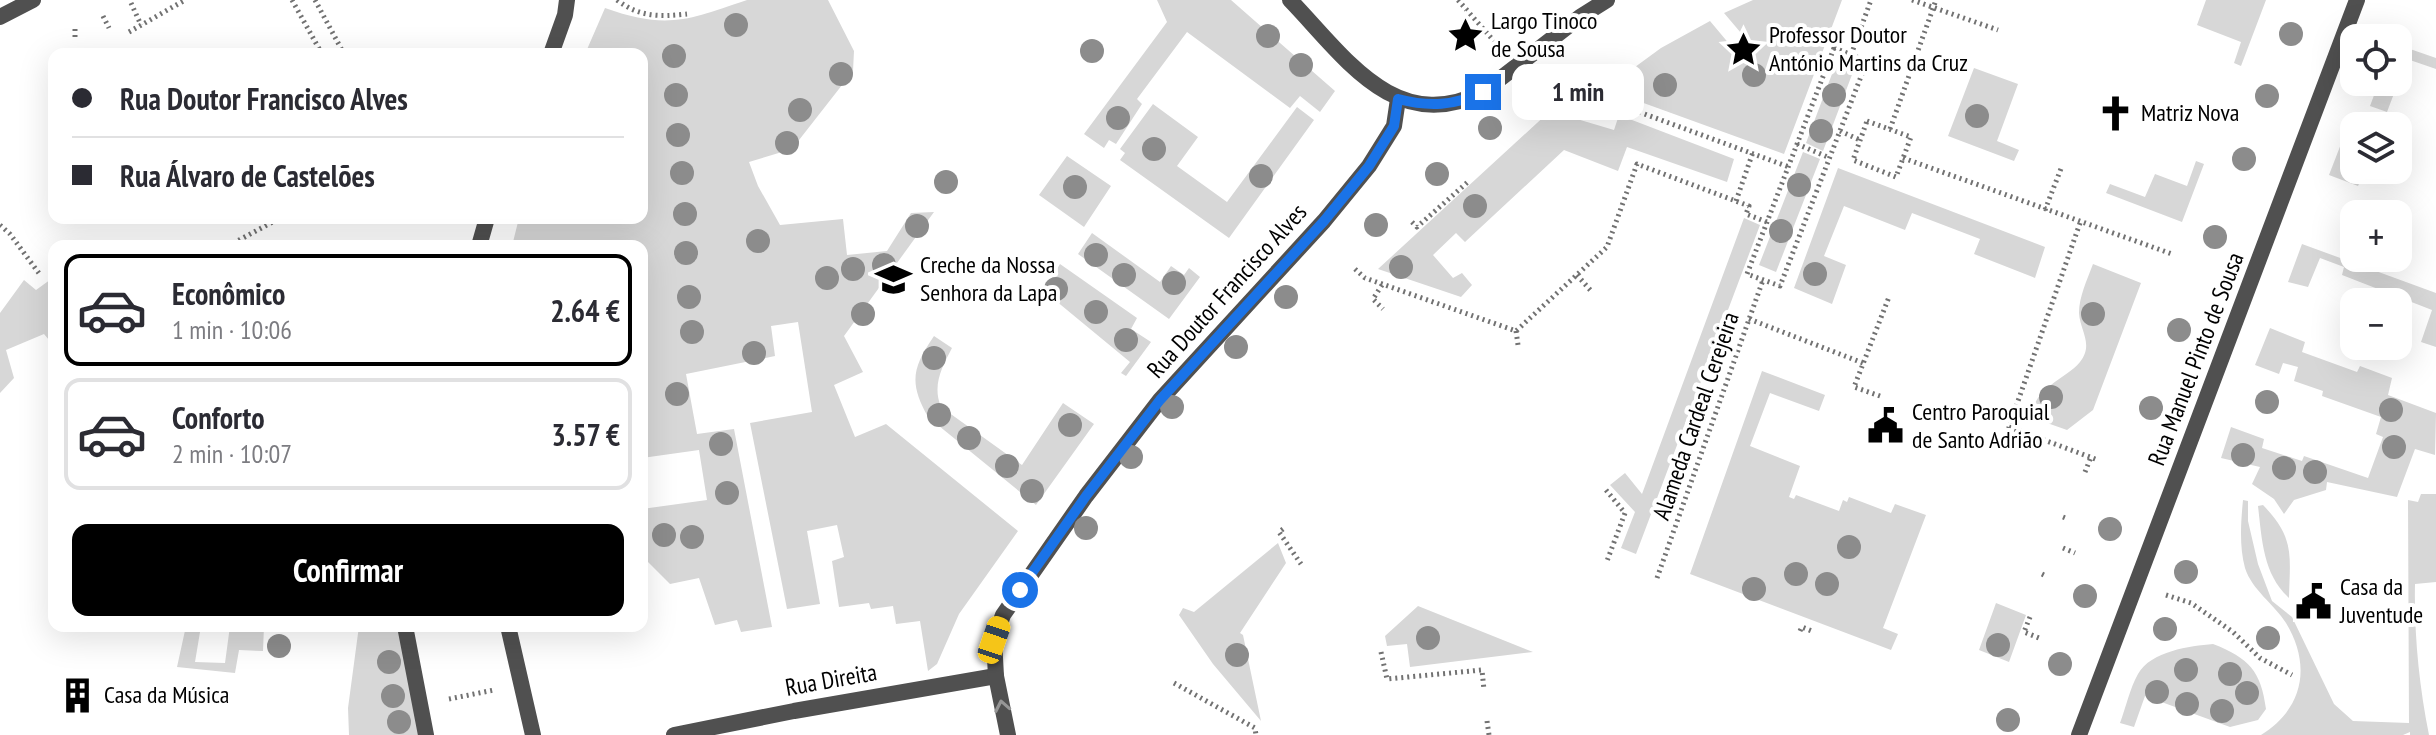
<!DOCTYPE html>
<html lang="pt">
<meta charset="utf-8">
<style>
body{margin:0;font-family:"PT Sans Narrow",sans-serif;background:#f2f2f3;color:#2b2b33;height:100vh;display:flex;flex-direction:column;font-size:30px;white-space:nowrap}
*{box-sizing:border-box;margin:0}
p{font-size:26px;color:#7c7c81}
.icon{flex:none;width:44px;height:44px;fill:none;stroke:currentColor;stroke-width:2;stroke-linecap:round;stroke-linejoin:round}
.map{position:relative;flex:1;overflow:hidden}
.details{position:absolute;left:48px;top:240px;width:600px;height:392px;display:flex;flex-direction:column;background:#fff;border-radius:16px;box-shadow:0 8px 32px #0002}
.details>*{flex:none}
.guide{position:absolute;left:48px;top:48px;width:600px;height:176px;border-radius:16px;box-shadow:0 8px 32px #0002;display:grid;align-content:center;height:176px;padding:0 24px;background:#fff}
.buttons{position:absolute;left:2340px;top:24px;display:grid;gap:16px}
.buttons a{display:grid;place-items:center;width:72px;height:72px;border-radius:16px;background:#fff;box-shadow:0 8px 32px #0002;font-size:40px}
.end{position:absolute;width:36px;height:36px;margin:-18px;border:10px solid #1a73e8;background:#fff;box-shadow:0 0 0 4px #fff}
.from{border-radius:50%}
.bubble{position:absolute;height:56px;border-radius:16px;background:#fff;box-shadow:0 8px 32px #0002;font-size:26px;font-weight:800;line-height:56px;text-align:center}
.car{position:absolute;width:24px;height:48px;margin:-24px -12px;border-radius:10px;box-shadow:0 0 6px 2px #0007;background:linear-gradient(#f5c518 24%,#345 0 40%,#f5c518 0 76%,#345 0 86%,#f5c518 0)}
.guide b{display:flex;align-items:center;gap:28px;height:76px;font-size:30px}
.guide b+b{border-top:2px solid #e1e1e2}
.guide i{width:20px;height:20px;background:#2b2b33}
ul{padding:14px 0 0;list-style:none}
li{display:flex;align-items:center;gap:24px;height:112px;margin:0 16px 12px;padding:0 8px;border:4px solid #e1e1e2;border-radius:16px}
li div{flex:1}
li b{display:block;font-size:30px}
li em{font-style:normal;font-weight:800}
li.on{border-color:#000}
li>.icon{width:72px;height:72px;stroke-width:1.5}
.action{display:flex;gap:16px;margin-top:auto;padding:16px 24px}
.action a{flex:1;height:92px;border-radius:16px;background:#000;color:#fff;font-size:32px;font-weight:800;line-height:92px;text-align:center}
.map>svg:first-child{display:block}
</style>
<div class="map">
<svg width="2436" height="735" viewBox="0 0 2436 735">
<rect width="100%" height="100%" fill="#fff"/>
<!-- green -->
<path fill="#d7d7d7" d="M747 0H828L854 51 853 71 792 149 749 162 758 186 780 225 843 219 847 255 887 251 911 213 934 212 844 336 863 372 834 385 855 437 886 424 1018 531 959 614 937 664 928 671 920 621 896 624 893 606 871 609 869 603 839 607 832 561 844 557 837 525 807 531 820 604 787 609 750 423 812 412 798 322 771 326 775 356 686 374 697 434 734 429 772 627 741 632 737 620 715 625 699 578 670 584 647 561 642 536V509L707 500 699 450 642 458V246H512L519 218H642V54H585L605 8C667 30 688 20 747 0Z
M1157 0H1231L1335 91 1320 112 1300 96 1290 108 1187 32 1137 99 1142 104 1116 144 1109 140 1104 148 1084 134 1167 22Z
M1753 0H1842L1784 154 1605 89 1661 48 1710 21 1741 58 1752 46 1724 13Z
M2206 0H2266L2241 66 2234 63 2241 42 2197 25Z
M2410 49 2436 58V69L2407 59 2387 112 2370 106 2379 82H2398V51Z
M1835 66 1853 72 1823 151 1806 143Z
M1974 68 2018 84 1997 141 2019 150 2014 161 1948 136Z
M1153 104 1198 137 1177 166 1227 202 1297 107 1314 120 1229 238 1120 160 1125 153 1120 149Z
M1550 111 1614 130 1619 115 1734 159 1727 182 1627 147 1618 171 1564 150 1465 242 1456 233 1433 255 1453 278 1462 273 1472 285 1461 297 1378 269Z
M2346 131 2354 134V170H2365L2358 186 2329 175Z
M1803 152 1820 159 1776 272 1759 265Z
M1067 156 1111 186 1084 227 1039 195Z
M2196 161 2204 164 2182 222 2106 193 2110 184 2145 197 2155 174 2187 186Z
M1838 168 2045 247 2035 278 1974 254 1980 239 1912 213 1905 230 1844 206 1824 256 1846 265 1832 304 1794 288Z
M1744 218 1760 225 1636 554 1621 548 1635 512 1610 485 1625 473 1642 494Z
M1092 233 1160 282 1171 266 1184 275 1189 268 1200 277 1169 319 1078 254Z
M2302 244 2436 293V347L2421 342 2432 310 2342 275 2344 267 2320 258 2308 287 2288 282Z
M1060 264 1137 318 1131 329 1151 342 1126 376 1121 373 1130 362 1044 291Z
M2093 264 2141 283 2093 410 2067 430 2033 418C2030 389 2065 380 2080 362 2094 344 2080 331 2079 313 2079 297 2087 280 2093 264Z
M54 277V346L44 334 6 350 14 378 0 393V313L24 280 36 290Z
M2270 328 2305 342 2302 352 2357 372 2360 366 2392 378 2388 395 2436 413 2435 455 2415 449 2397 497 2327 482 2326 490 2294 500 2284 514 2274 499 2252 484 2260 467 2221 458 2231 427 2264 439 2262 448 2302 461 2304 456 2368 478 2383 437 2376 434 2381 417 2322 396 2323 391 2294 381 2298 367 2283 363 2279 374 2255 365Z
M934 336 952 348C942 367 932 385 941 407L1022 465 1063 403 1094 424 1036 505 928 417C909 383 912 368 934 336Z
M1762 371 1825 395 1819 411 1770 393 1750 446 1800 466 1789 497 1794 499 1796 495 1839 511 1843 500 1847 502 1849 497 1891 513 1895 504 1926 515 1883 628 1898 634 1891 650 1690 574Z
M2421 494H2436V582L2415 584C2414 634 2419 685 2429 735H2410V732L2403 735H2261C2303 709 2312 666 2286 623 2274 604 2252 590 2245 568 2239 546 2241 521 2243 500L2248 501V521L2258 564 2272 601 2292 617 2334 704 2353 721 2409 723 2408 500 2418 502Z
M2263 505C2295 538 2290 555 2289 598 2263 574 2262 540 2258 506Z
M1278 543 1286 563 1240 633 1243 635 1261 721 1213 664 1179 615 1183 608 1194 612Z
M1996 603 2026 615 2009 662 1979 650Z
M1418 606 1533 652 1410 667 1407 644 1387 646 1385 636Z
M186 626H201L195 662 225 663 230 626 251 630 252 626H264L263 651 239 650 235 673 177 667Z
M359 626H405L426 735H349L348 708Z
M2213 644C2249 658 2261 671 2266 709L2258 720 2230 727 2145 696 2134 727 2120 723C2126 707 2130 688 2138 674 2151 651 2190 646 2213 644Z"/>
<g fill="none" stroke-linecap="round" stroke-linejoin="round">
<!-- path -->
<path stroke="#727272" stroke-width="5" stroke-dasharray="2 4" stroke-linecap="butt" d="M292 0 322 54
M315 0 344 54
M617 0C639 17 659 17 687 14
M1458 0 1494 41
M1912 0 1998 30
M131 3 141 25
M103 16 109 28
M75 29V37
M129 32 185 0
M1834 48 1867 61 1780 286 1747 274Z
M1851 55 1871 0
M1591 89 1601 98 1789 167
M1867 121 1911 137 1896 177 1853 160Z
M1890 129 1936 0
M1840 131 1860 140
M1797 144 1830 158
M1903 158 2172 254
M1736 201 1753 152
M2045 210 2062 166
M1412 222 1417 227 1470 180
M2080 223 2009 427 2098 460
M0 225 10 234 41 276
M228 246 280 218
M1355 269 1365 278 1516 331 1607 247 1637 164 1749 206 1746 214 1767 222
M1577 275 1592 292
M1382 285 1373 299 1383 309
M1749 319 1863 363
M1516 331 1518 345
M1880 396 1854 387 1889 297
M2085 472 2091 457
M1606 490 1625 513 1607 561
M2063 517 2068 519
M1283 529 1279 532 1301 564
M2063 548 2075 553
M2042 574 2046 576
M1657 578 1763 280
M2166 595 2191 603 2233 632 2260 658 2292 675
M2030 617 2024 632 2039 638
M1800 631 1802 627 1814 632
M1381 652 1387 679 1482 670 1484 690
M1174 683 1255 728 1256 735
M449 699 494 690
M1487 721 1489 735"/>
<!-- pedestrian -->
<path stroke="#505050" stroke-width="16" d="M405 626 426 735
M508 626 533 735
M674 735 794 711 996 676"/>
<!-- minor -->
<path stroke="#505050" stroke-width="16" d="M551 54 565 15 567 0
M479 246 487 218
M1008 735 996 676 994 640 1003 615 1086 496 1160 400 1324 221 1369 166 1394 126 1398 99
M2079 735 2357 0"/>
<!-- tertiary -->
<path stroke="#505050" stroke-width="16" d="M1290 0C1345 57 1395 136 1483 92L1580 17 1607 0
M0 17 33 0"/>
</g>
<!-- trees -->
<g fill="#8c8c8c">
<circle cx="736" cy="25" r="12"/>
<circle cx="2291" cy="34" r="12"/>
<circle cx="1268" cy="36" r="12"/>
<circle cx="1092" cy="51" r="12"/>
<circle cx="674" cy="56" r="12"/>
<circle cx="1301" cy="65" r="12"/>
<circle cx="841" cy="74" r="12"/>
<circle cx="1754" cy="75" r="12"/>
<circle cx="1665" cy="85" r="12"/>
<circle cx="1542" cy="86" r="12"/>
<circle cx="676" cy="95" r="12"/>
<circle cx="1834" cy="95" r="12"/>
<circle cx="2267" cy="96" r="12"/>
<circle cx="800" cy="110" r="12"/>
<circle cx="1977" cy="116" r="12"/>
<circle cx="1118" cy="118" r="12"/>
<circle cx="1490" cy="128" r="12"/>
<circle cx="1821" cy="131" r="12"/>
<circle cx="678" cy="135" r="12"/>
<circle cx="787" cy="143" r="12"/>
<circle cx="1154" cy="149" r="12"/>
<circle cx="2244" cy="159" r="12"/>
<circle cx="682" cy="173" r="12"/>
<circle cx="1437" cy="174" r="12"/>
<circle cx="1261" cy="176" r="12"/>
<circle cx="946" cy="182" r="12"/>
<circle cx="1799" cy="185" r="12"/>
<circle cx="1075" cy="187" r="12"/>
<circle cx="1475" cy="206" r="12"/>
<circle cx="685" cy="214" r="12"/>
<circle cx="1376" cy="225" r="12"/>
<circle cx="917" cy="226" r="12"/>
<circle cx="1781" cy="231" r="12"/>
<circle cx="2215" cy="237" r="12"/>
<circle cx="758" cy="241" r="12"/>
<circle cx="686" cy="253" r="12"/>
<circle cx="1096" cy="255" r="12"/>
<circle cx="884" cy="265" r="12"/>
<circle cx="1401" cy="267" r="12"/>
<circle cx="853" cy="269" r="12"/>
<circle cx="1815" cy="274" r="12"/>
<circle cx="1124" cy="275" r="12"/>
<circle cx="827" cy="278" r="12"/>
<circle cx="1174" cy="283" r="12"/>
<circle cx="1056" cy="289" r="12"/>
<circle cx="689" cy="297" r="12"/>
<circle cx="1286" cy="297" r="12"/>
<circle cx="1096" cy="312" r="12"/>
<circle cx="863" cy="314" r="12"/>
<circle cx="2093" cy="314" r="12"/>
<circle cx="2179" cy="330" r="12"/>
<circle cx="692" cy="332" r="12"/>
<circle cx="1126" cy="340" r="12"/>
<circle cx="1236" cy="347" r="12"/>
<circle cx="754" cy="353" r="12"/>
<circle cx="934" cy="358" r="12"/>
<circle cx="677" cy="394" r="12"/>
<circle cx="2051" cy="397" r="12"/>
<circle cx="2267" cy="402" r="12"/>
<circle cx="1172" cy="407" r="12"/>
<circle cx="2151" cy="408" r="12"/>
<circle cx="2391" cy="410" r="12"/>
<circle cx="939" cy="415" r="12"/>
<circle cx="1070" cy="425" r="12"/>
<circle cx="969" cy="438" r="12"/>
<circle cx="721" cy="444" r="12"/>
<circle cx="2394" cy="447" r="12"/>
<circle cx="2243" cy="455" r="12"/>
<circle cx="1131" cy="457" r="12"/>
<circle cx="1007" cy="466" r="12"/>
<circle cx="2284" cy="468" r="12"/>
<circle cx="2315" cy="472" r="12"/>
<circle cx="1032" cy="491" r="12"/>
<circle cx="727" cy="493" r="12"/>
<circle cx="1086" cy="528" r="12"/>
<circle cx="2110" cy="529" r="12"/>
<circle cx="664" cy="535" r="12"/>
<circle cx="692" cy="537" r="12"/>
<circle cx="1849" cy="547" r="12"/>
<circle cx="2186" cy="572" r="12"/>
<circle cx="1796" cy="574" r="12"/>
<circle cx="1827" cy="584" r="12"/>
<circle cx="1754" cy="589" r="12"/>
<circle cx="2085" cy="596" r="12"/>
<circle cx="2165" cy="629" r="12"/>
<circle cx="1428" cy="638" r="12"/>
<circle cx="2268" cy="638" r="12"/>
<circle cx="1998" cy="645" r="12"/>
<circle cx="279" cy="646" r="12"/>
<circle cx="1237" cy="655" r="12"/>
<circle cx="389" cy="662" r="12"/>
<circle cx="2060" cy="664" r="12"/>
<circle cx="2186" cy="670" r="12"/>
<circle cx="2230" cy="674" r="12"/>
<circle cx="2157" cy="692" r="12"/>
<circle cx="2247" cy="693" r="12"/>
<circle cx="393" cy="696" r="12"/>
<circle cx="2187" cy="704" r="12"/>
<circle cx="2222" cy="711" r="12"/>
<circle cx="2008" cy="720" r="12"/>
<circle cx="399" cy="722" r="12"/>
</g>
<!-- one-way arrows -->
<defs><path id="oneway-chevron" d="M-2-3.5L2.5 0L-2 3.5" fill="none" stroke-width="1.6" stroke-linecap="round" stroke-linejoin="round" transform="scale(2)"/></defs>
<use stroke="#969696" href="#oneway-chevron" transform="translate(1002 706) rotate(-101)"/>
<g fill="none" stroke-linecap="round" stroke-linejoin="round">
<!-- route -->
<path stroke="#1a73e8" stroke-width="10" d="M1020 590 1086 496 1160 400 1324 221 1369 166 1394 126 1398 99C1429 107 1454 106 1483 92"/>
</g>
<!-- icons -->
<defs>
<symbol id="sight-bare" viewBox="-9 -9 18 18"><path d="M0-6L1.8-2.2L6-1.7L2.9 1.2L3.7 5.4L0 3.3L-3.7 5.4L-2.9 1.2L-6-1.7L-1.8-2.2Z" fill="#000" stroke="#fff" stroke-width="2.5" paint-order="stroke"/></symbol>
<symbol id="church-bare" viewBox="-9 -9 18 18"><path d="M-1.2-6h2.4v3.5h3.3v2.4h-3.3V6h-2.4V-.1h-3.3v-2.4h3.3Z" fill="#000" stroke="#fff" stroke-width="2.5" paint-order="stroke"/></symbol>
<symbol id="school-bare" viewBox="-9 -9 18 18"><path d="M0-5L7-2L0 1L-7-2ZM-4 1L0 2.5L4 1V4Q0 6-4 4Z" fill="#000" stroke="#fff" stroke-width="2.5" paint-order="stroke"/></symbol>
<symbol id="civic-bare" viewBox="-9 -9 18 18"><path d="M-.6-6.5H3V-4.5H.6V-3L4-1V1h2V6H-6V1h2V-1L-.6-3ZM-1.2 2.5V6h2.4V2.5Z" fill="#000" stroke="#fff" stroke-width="2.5" paint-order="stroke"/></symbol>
<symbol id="building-bare" viewBox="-9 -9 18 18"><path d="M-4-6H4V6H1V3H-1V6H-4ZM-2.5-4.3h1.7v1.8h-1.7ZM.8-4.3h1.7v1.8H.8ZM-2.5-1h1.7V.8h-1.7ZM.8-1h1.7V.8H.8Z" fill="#000" stroke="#fff" stroke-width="2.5" paint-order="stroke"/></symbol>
</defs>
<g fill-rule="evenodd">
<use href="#sight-bare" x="1440" y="10" width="51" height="51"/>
<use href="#sight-bare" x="1718" y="24" width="51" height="51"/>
<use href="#church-bare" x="2090" y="88" width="51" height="51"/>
<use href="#school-bare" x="868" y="254" width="51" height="51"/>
<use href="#civic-bare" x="1860" y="400" width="51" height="51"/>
<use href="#civic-bare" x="2288" y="576" width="51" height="51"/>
<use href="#building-bare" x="52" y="670" width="51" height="51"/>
</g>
<g text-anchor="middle" stroke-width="8" stroke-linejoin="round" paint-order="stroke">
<!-- poi labels -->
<g font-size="24" fill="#000" stroke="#fff" text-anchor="start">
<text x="1491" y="29">Largo Tinoco<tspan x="1491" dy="28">de Sousa</tspan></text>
<text x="1769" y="43">Professor Doutor<tspan x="1769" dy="28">António Martins da Cruz</tspan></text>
<text x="2141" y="121">Matriz Nova</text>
<text x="920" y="273">Creche da Nossa<tspan x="920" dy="28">Senhora da Lapa</tspan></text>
<text x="1912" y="420">Centro Paroquial<tspan x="1912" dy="28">de Santo Adrião</tspan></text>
<text x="2340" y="595">Casa da<tspan x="2340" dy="28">Juventude</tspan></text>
<text x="104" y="703">Casa da Música</text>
</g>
<!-- street labels -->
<g font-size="24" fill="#000" stroke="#fff">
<text transform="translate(1227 291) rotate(-48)" y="8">Rua Doutor Francisco Alves</text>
<text transform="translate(2196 359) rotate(-69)" y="8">Rua Manuel Pinto de Sousa</text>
<text transform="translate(1696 416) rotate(-71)" y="8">Alameda Cardeal Cerejeira</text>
<text transform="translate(831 680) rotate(-10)" y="8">Rua Direita</text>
</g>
</g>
</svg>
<div class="buttons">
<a><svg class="icon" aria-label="locate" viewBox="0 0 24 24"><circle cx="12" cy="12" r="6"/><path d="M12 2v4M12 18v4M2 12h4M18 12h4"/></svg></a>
<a><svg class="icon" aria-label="layers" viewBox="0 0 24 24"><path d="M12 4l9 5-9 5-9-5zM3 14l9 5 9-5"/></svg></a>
<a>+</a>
<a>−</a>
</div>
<i class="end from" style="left:1020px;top:590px"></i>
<i class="end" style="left:1483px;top:92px"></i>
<div class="bubble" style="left:1512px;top:64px;width:132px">1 min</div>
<i class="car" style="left:994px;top:640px;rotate:19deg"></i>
<div class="guide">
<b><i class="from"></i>Rua Doutor Francisco Alves</b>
<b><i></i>Rua Álvaro de Castelões</b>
</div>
<section class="details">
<ul>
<li class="on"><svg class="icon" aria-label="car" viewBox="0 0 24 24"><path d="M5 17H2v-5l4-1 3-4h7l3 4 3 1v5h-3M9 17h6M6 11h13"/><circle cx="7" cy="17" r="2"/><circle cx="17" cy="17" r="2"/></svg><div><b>Econômico</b><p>1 min · 10:06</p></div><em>2.64 €</em></li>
<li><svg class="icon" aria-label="car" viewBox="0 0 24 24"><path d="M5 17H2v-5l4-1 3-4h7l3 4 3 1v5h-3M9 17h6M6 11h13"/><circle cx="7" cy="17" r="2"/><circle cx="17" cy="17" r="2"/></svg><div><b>Conforto</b><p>2 min · 10:07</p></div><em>3.57 €</em></li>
</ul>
<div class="action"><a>Confirmar</a></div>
</section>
</div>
